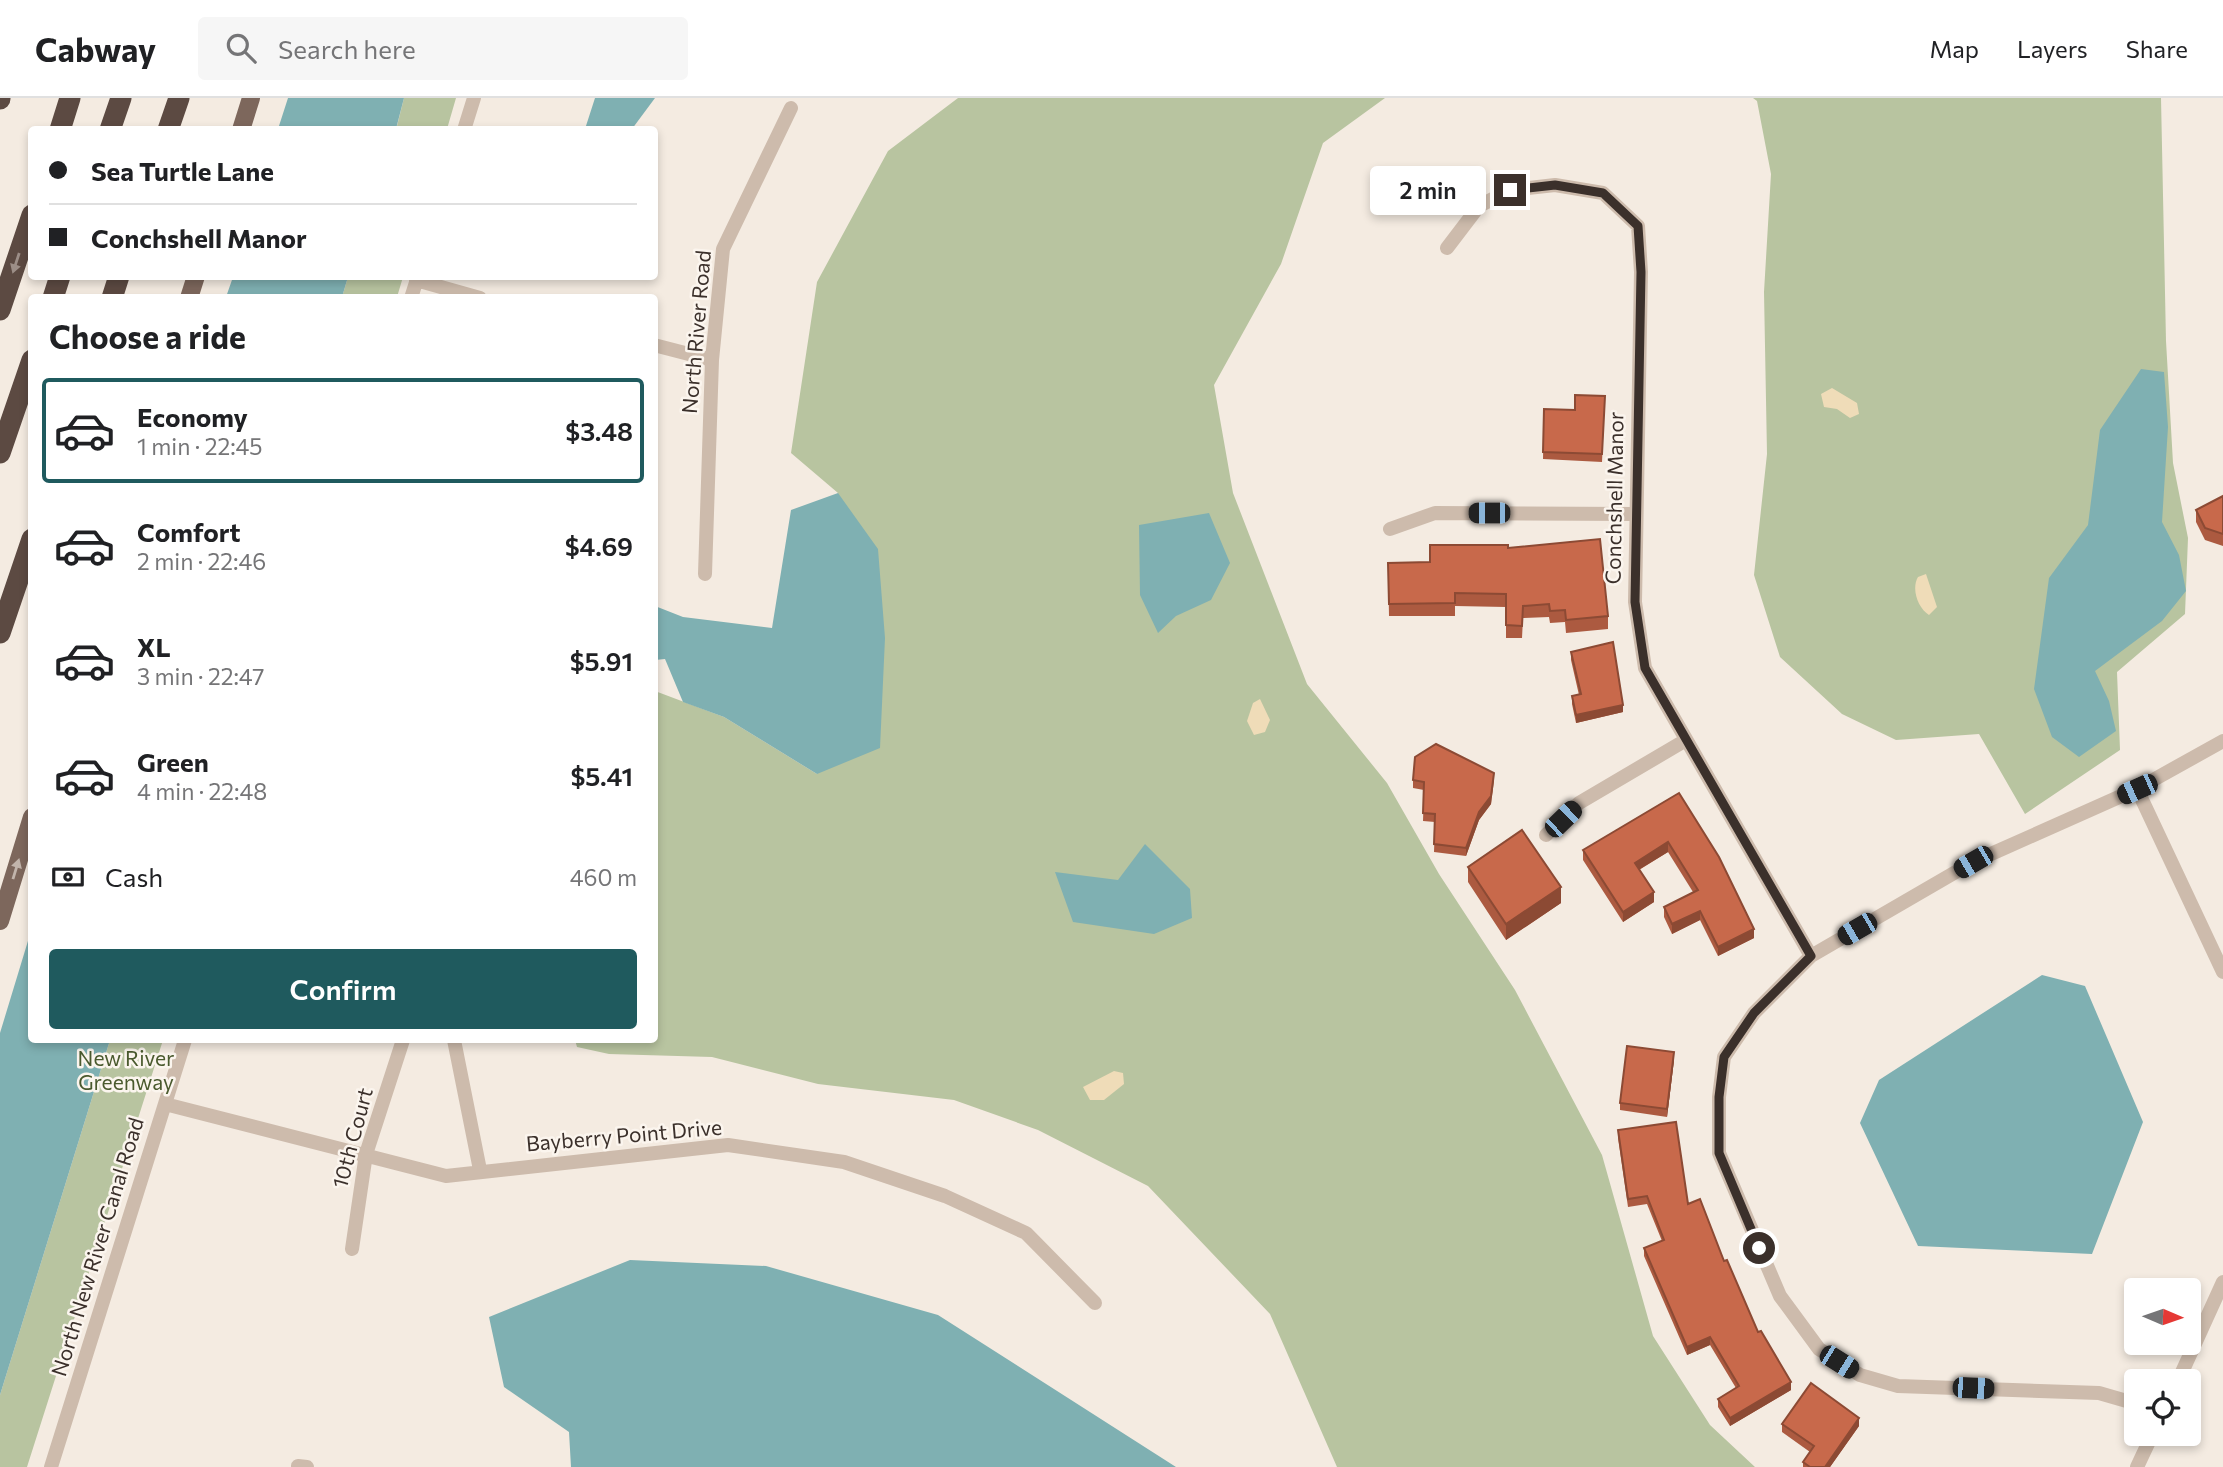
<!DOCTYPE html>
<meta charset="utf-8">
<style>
body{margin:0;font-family:Commissioner,sans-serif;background:#f6f6f6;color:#202124;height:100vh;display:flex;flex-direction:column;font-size:26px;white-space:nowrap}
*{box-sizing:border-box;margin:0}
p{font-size:23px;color:#757577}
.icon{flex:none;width:38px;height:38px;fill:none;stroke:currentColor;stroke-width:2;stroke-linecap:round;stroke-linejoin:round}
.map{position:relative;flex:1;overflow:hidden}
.panel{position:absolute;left:28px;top:196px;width:630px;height:749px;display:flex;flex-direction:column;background:#fff;border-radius:7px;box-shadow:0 4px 10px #0003}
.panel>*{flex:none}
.banner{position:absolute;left:28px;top:28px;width:630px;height:154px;border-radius:7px;box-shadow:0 4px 10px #0003;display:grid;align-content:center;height:154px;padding:0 21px;background:#fff}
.needle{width:46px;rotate:92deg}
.controls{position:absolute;left:2124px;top:1180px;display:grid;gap:14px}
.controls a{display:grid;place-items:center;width:77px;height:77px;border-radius:7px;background:#fff;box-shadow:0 4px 10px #0003;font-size:35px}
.end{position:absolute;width:32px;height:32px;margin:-16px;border:9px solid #3b302b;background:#fff;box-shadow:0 0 0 4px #fff}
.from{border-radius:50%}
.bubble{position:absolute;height:49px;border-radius:7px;background:#fff;box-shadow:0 4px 10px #0003;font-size:23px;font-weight:600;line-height:49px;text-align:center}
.car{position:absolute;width:21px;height:42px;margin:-21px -10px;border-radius:9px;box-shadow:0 0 5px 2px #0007;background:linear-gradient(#222 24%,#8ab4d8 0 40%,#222 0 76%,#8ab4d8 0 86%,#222 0)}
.banner b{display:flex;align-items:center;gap:24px;height:66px;font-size:26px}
.banner b+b{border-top:2px solid #e0e0e0}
.banner i{width:18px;height:18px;background:#202124}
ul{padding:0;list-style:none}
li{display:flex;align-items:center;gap:21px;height:105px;margin:0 14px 10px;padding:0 7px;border:4px solid transparent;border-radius:7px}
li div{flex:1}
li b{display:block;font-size:26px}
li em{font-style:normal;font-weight:600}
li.on{border-color:#1f5a5e}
li>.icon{width:63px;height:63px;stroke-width:1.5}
h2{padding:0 21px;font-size:32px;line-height:84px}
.pay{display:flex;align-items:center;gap:18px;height:77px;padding:0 21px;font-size:26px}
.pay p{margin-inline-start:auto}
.primary-button{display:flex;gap:14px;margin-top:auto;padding:14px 21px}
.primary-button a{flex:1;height:80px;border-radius:7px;background:#1f5a5e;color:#fff;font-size:28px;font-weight:600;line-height:80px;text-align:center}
header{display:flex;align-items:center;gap:42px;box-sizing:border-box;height:98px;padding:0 35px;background:#fff;border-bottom:2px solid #e0e0e0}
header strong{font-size:33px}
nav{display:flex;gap:38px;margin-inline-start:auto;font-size:24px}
.search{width:490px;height:63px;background:#f6f6f6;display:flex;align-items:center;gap:18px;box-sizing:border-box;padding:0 24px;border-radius:7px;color:#757577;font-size:26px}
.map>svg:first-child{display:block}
</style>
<header>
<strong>Cabway</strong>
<div class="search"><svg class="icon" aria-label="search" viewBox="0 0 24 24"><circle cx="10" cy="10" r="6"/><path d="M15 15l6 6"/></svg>Search here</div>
<nav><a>Map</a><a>Layers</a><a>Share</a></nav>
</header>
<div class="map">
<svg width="2223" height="1369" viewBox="0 0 2223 1369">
<rect width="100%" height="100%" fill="#f4ebe1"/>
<!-- green -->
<path fill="#b8c4a0" d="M404 0H456L447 31 396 32Z
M958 0H1385L1323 45 1281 166 1214 287 1233 395 1307 586 1387 685 1439 776 1515 892 1602 1057 1653 1238 1710 1327 1755 1369H1337L1270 1216 1148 1088 1038 1032 954 1002 818 986 712 959 609 956 577 949 575 942H654L655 593 724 619 817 676 838 395 791 355 817 184 888 53Z
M1753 0H2161L2166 243 2173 365 2188 440 2185 516 2117 574 2120 652 2025 716 1979 636 1896 642 1842 616 1780 559 1754 477 1767 356 1764 194 1771 76 1757 3Z
M348 179V178L403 179 397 199H342Z
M110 942H163L27 1369H0V1297Z"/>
<!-- sand -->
<path fill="#efdcb8" d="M1832 290 1857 305 1859 316 1850 320 1837 311 1824 309 1821 296Z
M1926 476 1937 509 1929 517C1918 510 1911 491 1918 479Z
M1260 601 1270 622 1265 634 1254 637 1247 623 1253 605Z
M1114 973 1123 975 1124 986 1104 1002H1090L1083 989Z"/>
<!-- water -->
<path fill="#7fb0b2" d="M288 0H404L396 31H278Z
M595 0H655L632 31H585Z
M233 179V178L348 179 342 199H226Z
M2141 271 2164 274 2168 329 2162 424 2179 457 2186 493 2162 523 2095 573 2109 603 2116 633 2079 659 2052 639 2034 591 2049 480 2088 427 2100 332Z
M838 395 878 451 885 540 880 650 817 676 724 619 683 604 665 561 655 562V508L683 519 772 530 791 412Z
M1209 415 1230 465 1211 502 1176 518 1158 535 1140 497 1139 427Z
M1145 746 1190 791 1192 820 1154 836 1073 824 1055 774 1118 782Z
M31 833 32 942H110L0 1297V935Z
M2042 877 2085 888 2143 1024 2092 1156 1918 1148 1860 1025 1879 982Z
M630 1162 766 1168 938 1217 1176 1369H571L569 1334 504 1289 489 1219Z"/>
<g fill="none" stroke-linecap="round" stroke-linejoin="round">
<!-- street -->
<path stroke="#cdbbac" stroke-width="14" d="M464 32 474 0
M1447 150 1479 108 1510 92 1555 87 1603 95 1638 128 1641 174 1635 504 1645 570 1811 858
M416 182 480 200
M411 200 418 178
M654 247 712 262
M1390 431 1435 415 1635 416
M705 476 712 262 723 151 791 10
M2137 691 2223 874
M1546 737 1579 705 1686 642
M454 942 480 1072
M165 1006 446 1078 728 1047 844 1064 945 1098 1026 1135 1095 1205
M352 1151 366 1056 403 942
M2178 1283 2223 1184
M2137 1306 2099 1295 1898 1288 1860 1277 1819 1251 1780 1198 1719 1055V999L1724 959 1754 915 1811 858 1973 764 2137 691 2223 643
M298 1368 307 1369
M51 1369 185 942
M2137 1369 2153 1335"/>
<!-- primary -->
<path stroke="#7d675c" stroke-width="18" d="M241 32 251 0
M189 200 196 178
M0 823 32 719"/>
<!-- highway -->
<path stroke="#5c4a42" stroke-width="21" d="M0 1V0
M60 32 70 0
M110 32 121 0
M168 32 179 0
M53 200 60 178
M112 200 119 178
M0 212 32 117
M0 355 32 262
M0 535 32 441"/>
</g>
<!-- wall -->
<path fill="#ac5a40" d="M1605 298 1602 364 1543 361 1544 311 1575 312Z
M2223 398V448L2205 442 2196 424V412Z
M1508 450 1608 518V531L1566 535 1565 524 1550 525 1549 519 1523 520 1522 540H1506V509L1455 508V518H1389L1388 465 1430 464Z
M1571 554 1623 614 1576 625 1572 606V598L1579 597 1571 562Z
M1413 682 1494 683 1491 706 1479 722 1466 758 1434 754 1435 724 1423 723 1424 692 1413 690Z
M1679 695 1754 840 1718 858 1700 822 1672 836 1664 819V809L1693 794 1668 754 1639 772 1654 804 1623 824 1583 762V752Z
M1468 769 1561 805 1506 842 1468 784Z
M1674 962 1667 1019 1620 1012V1005Z
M1618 1032 1688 1106 1724 1163 1758 1234 1791 1292 1730 1328 1718 1309V1301L1736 1290 1710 1247 1687 1257 1644 1158V1150L1662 1143 1647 1106 1628 1109 1618 1040Z
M1782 1326 1859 1328 1830 1369H1803V1364L1810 1354 1782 1334Z"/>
<!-- shaded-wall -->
<path fill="#8c4a34" d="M1623 607V614L1576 625V617Z
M1494 675 1491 706 1479 722 1466 758V750Z
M1668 744V754L1635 774V765Z
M1561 789V805L1506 842V826Z
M1654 794V804L1623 824V814Z
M1700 813V822L1672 836V826Z
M1754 831V840L1718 858V849Z
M1674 954V962L1667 1019V1011Z
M1710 1239V1247L1687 1257V1249Z
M1791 1284V1292L1730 1328V1320Z
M1859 1320V1328L1830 1369H1825Z"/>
<!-- building -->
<path fill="#c8694b" stroke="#8c4a34" stroke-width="2" d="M1575 297 1605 298 1602 356 1543 354 1544 311 1575 312Z
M2223 398V436L2205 430 2196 412Z
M1600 441 1608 518 1566 522 1565 512 1550 513 1549 506 1523 508 1522 528 1506 527V496L1455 495V505L1389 506 1388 465 1430 464V447H1508V450Z
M1613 544 1623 607 1576 617 1572 598 1581 596 1571 554Z
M1436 646 1494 675 1491 698 1479 714 1466 750 1434 746 1435 716 1423 715 1424 684 1413 682 1415 659Z
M1679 695 1719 759 1754 831 1718 849 1700 813 1672 826 1664 809 1698 792 1668 744 1635 765 1654 794 1623 814 1583 752Z
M1522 732 1561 789 1506 826 1468 769Z
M1627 948 1674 954 1667 1011 1620 1005Z
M1676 1024 1688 1106 1700 1101 1724 1163 1727 1162 1758 1234 1761 1233 1791 1284 1730 1320 1718 1301 1739 1288 1710 1239 1687 1249 1644 1150 1664 1142 1647 1098 1628 1101 1618 1032Z
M1811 1285 1859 1320 1825 1369H1810L1803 1364 1814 1348 1782 1326Z"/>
<!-- one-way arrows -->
<defs><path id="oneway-solid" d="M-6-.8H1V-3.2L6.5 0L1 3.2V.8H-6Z" transform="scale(1.75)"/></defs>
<use fill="#9c8e87" href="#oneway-solid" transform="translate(16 165) rotate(108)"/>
<use fill="#c2b5ac" href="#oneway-solid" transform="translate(16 771) rotate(-73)"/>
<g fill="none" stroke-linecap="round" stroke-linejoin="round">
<!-- route -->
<path stroke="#3b302b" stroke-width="9" d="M1510 92 1555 87 1603 95 1638 128 1641 174 1635 504 1645 570 1811 858 1754 915 1724 959 1719 999V1055L1759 1150"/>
</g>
<g text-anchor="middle" stroke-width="5" stroke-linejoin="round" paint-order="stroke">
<!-- street labels -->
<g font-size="21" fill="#3b302b" stroke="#fbf5ee">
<text transform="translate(697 234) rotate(-85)" y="7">North River Road</text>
<text transform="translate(1615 400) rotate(-89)" y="7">Conchshell Manor</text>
<text transform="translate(624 1038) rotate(-5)" y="7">Bayberry Point Drive</text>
<text transform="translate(353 1040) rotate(-75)" y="7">10th Court</text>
<text transform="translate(98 1149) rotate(-73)" y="7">North New River Canal Road</text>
</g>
<!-- park labels -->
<g font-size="21" fill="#4a5a2e" stroke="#fbf5ee">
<text x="126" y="968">New River<tspan x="126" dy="24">Greenway</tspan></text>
</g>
</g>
</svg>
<div class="controls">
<a><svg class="needle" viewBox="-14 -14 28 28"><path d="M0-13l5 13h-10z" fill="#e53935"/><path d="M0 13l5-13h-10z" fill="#757577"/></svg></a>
<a><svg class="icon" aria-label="locate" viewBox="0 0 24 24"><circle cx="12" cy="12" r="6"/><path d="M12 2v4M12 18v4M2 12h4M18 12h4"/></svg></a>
</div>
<i class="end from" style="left:1759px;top:1150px"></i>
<i class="end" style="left:1510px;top:92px"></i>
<div class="bubble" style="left:1370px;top:68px;width:116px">2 min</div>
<i class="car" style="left:1489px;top:415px;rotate:270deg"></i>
<i class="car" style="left:2137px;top:691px;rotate:246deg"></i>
<i class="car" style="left:1563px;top:721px;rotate:46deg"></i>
<i class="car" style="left:1973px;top:764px;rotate:240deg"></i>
<i class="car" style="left:1857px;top:831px;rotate:240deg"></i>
<i class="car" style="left:1839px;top:1264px;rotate:122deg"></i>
<i class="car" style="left:1973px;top:1290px;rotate:92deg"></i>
<div class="banner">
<b><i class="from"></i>Sea Turtle Lane</b>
<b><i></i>Conchshell Manor</b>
</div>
<section class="panel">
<h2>Choose a ride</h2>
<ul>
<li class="on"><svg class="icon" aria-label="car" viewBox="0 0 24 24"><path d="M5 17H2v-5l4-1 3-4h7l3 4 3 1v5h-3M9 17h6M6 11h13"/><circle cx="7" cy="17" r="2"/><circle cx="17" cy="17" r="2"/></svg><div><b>Economy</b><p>1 min · 22:45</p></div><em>$3.48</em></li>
<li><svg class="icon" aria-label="car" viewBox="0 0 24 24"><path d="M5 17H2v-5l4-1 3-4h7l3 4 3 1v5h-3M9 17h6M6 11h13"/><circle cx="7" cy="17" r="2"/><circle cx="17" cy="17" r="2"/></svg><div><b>Comfort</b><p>2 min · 22:46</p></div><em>$4.69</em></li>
<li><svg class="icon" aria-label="car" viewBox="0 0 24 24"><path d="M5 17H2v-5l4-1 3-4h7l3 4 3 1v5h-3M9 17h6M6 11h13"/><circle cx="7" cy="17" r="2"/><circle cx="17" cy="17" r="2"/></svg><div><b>XL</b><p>3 min · 22:47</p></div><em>$5.91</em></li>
<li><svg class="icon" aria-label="car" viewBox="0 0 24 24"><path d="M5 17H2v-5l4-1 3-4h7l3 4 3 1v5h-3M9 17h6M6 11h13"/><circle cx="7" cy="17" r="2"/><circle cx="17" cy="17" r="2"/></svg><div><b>Green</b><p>4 min · 22:48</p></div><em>$5.41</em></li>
</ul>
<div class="pay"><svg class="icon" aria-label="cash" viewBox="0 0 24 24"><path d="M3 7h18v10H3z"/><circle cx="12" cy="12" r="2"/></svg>Cash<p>460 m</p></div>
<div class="primary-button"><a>Confirm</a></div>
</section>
</div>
